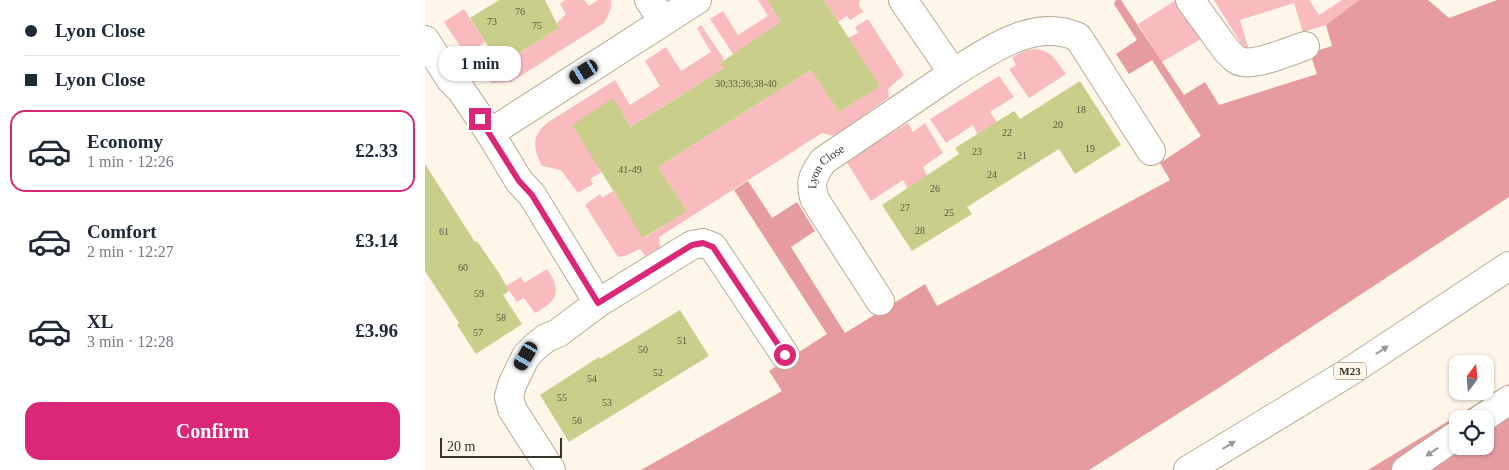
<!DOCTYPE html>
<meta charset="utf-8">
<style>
body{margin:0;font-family:"Times New Roman",serif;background:#f2f2f3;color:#1f2937;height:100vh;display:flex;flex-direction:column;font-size:19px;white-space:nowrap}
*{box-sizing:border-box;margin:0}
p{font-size:16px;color:#747a83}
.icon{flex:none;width:28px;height:28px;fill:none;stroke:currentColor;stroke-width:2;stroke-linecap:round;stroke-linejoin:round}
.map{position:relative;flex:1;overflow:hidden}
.side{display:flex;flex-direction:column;background:#fff;width:425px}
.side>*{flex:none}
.guide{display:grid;align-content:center;height:110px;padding:0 25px;background:#fff}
.needle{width:32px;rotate:16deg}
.fabs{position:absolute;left:1024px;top:355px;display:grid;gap:10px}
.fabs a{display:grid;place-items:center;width:45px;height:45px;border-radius:10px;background:#fff;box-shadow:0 1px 4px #0004;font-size:25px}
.scale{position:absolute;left:15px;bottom:12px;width:122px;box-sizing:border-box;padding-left:5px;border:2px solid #38332a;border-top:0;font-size:14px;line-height:18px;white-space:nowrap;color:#38332a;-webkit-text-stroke:4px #fef6e9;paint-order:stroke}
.end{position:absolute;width:22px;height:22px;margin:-11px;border:6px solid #db2777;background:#fff;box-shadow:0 0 0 2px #fff}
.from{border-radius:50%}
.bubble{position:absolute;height:35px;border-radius:15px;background:#fff;box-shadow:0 1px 4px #0004;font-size:16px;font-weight:800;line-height:35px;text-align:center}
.car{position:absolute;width:15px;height:30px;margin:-15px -8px;border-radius:6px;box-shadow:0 0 4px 1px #0007;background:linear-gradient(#222 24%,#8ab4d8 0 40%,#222 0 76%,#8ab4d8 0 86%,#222 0)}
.guide b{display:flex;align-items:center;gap:18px;height:48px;font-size:19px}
.guide b+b{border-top:1px solid #e0e1e3}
.guide i{width:12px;height:12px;background:#1f2937}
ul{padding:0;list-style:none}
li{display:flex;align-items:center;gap:15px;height:82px;margin:0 10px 8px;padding:0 15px;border:2px solid transparent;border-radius:15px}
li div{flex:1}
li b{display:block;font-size:19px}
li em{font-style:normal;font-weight:800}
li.active{border-color:#db2777}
li>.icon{width:45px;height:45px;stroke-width:1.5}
.button{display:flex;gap:10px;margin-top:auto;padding:10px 25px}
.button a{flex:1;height:58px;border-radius:15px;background:#db2777;color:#fff;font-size:20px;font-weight:800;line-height:58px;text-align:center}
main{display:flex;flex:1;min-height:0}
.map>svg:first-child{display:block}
</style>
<main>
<section class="side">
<div class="guide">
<b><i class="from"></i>Lyon Close</b>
<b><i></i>Lyon Close</b>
</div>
<ul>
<li class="active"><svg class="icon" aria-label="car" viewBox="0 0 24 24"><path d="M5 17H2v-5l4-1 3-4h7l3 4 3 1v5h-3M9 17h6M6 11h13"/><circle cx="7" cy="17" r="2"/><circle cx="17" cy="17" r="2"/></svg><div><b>Economy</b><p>1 min · 12:26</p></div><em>£2.33</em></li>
<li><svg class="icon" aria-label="car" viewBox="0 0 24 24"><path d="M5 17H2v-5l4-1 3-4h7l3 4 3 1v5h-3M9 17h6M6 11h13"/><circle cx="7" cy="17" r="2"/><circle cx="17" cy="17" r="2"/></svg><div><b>Comfort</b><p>2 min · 12:27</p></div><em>£3.14</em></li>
<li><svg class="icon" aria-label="car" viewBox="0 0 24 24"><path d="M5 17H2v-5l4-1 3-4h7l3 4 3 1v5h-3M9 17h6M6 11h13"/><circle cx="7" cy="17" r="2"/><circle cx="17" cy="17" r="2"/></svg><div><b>XL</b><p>3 min · 12:28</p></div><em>£3.96</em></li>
</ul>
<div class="button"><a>Confirm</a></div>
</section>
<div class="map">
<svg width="1084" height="470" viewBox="0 0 1084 470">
<rect width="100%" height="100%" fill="#fef6e9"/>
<!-- green -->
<path fill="#f9bbbe" d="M140 0H159L164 6 173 0H186C187 9 183 16 179 23L86 82 67 83 53 72 46 62 65 50 75 65 134 28 132 23 141 14 135 4Z
M333 0H342L361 30 308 54 285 19 298 11 313 35 343 16Z
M399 0H435L434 5 438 12 425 20 422 16 413 22Z
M751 0 776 39 737 62 713 24Z
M789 0H884L894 15 917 0H934L901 25 878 32 869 3 815 20 824 50 818 47Z
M39 9 60 42 41 55 19 22Z
M443 19 479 75 463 89 464 97 410 136 397 133 234 237 235 247 220 256 215 249 200 256 193 257 160 205 175 194 177 198 188 191 219 238 261 211 233 167 386 70 414 112 454 86 423 38 433 33 430 27Z
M276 25 299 59 296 63 299 68 206 127 188 99 177 172 165 179 168 184 153 193 136 170 117 166C108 148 106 137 122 123L190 80 205 105 235 86 220 61 241 47 256 71 286 52 272 28Z
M610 49C628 51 631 61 641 74L604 98 584 69 591 65 587 57 602 50Z
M574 76 589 97 565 112 572 122 552 134 548 125 521 143 505 119Z
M483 123 488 132 500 123 518 153 498 167 502 176 483 189 478 180 446 201 421 161Z
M122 269C137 291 133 301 110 313L99 298 92 302 81 286 96 277 99 283Z"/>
<!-- forest -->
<path fill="#e69ba0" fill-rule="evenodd" d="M691 0H696L759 95 780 82 794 105 892 74 885 53 907 46 901 25 934 0H1003L1024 18 1072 0H1084V197L795 387 664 470H216L357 391 344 371 402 334 309 190 323 181 347 218 372 202 390 231 366 247 420 333 500 284 512 306 745 180 735 163 776 136 727 60 704 74 691 54 712 40 689 4Z
M1084 384V470H943ZM1032 419H1060V446H1032Z"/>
<!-- building -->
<path fill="#c9cf8a" d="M74 0H120L134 28 75 65 45 18Z
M342 0H399L455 86 414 112 386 70 233 167 262 211 218 238 147 125 188 98 206 127 299 68 295 63 356 22Z
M655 81 696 145 650 174 634 149 542 207 547 214 487 251 457 205 534 154 530 148 589 111 595 119Z
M0 164 50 242 52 241 74 273 84 291 78 295 97 324 51 354 32 325 34 323 0 271Z
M255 310 284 356 144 442 115 395 174 357 175 359Z"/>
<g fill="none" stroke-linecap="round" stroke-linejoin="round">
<defs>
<g id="minor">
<path d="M224 0 238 21"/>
<path d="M478 0 528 73C564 51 609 17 653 37L726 151"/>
<path d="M765 0 802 51C807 56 811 61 818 62 833 65 865 51 880 46"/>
<path d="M0 40 26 80 36 90 65 133"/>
<path id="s1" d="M455 301 390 200C384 183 388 175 398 161L528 73"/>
<path d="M173 303 267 245 278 243 288 247 360 355"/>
<path d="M126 470 87 409 84 397 87 385 101 356 111 346 121 338 133 333 173 303 107 195 94 181 65 133 272 0"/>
</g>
<path id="highway" d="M1056 419 1084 400
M763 470 921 374 1084 266
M981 470 1032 435"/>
</defs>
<!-- minor casing -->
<use href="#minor" stroke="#b8ab96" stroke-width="30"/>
<!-- highway casing -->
<use href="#highway" stroke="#b8ab96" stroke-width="30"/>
<!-- minor -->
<use href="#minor" stroke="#fff" stroke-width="28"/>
<!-- highway -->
<use href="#highway" stroke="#fff" stroke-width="28"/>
</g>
<!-- one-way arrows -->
<defs><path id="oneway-solid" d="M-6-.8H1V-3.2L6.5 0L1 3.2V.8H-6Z" transform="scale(1.25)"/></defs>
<g fill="#9c9994">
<use href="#oneway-solid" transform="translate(957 350) rotate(-33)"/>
<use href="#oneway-solid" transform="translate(804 445) rotate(-31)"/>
<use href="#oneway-solid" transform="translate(1007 452) rotate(146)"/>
</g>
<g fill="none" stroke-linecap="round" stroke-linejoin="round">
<!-- route -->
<path stroke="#db2777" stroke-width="6" d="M55 119 94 181 107 195 173 303 267 245 278 243 288 247 360 355"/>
</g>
<g text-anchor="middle" stroke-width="4" stroke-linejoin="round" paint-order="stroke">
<!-- number labels -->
<g font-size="10" fill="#5c5a42">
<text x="95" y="15">76</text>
<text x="67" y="25">73</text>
<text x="112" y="29">75</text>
<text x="321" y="87">30;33;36;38-40</text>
<text x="656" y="113">18</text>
<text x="633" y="128">20</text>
<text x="582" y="136">22</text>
<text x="665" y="152">19</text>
<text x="552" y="155">23</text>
<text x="597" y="159">21</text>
<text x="205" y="173">41-49</text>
<text x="567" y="178">24</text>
<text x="510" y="192">26</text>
<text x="480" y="211">27</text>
<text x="524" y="216">25</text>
<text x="495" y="234">28</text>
<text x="19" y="235">61</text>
<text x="38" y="271">60</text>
<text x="54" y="297">59</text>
<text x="76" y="321">58</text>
<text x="53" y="336">57</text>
<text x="257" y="344">51</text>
<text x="218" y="353">50</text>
<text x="233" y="376">52</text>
<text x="167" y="382">54</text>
<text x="137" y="401">55</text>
<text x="182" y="406">53</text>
<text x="152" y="424">56</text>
</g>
<!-- shield labels -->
<rect fill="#fef6e9" stroke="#736e63" stroke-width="1" x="909" y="362.5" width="32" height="17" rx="4"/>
<g font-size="11" font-weight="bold" fill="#38332a">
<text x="925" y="375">M23</text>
</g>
<!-- street labels -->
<g font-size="12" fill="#38332a" stroke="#fef6e9">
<text dy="4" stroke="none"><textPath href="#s1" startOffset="159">Lyon Close</textPath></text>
</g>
</g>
</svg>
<div class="fabs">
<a><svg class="needle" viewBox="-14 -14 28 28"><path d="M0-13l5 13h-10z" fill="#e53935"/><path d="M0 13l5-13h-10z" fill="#747a83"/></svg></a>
<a><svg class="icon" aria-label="locate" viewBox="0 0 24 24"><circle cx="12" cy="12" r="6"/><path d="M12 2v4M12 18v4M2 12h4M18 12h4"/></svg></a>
</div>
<div class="scale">20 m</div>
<i class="end from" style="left:360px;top:355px"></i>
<i class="end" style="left:55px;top:119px"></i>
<div class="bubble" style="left:14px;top:46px;width:82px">1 min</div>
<i class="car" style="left:159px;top:72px;rotate:237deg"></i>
<i class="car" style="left:101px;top:356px;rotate:210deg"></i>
</div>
</main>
